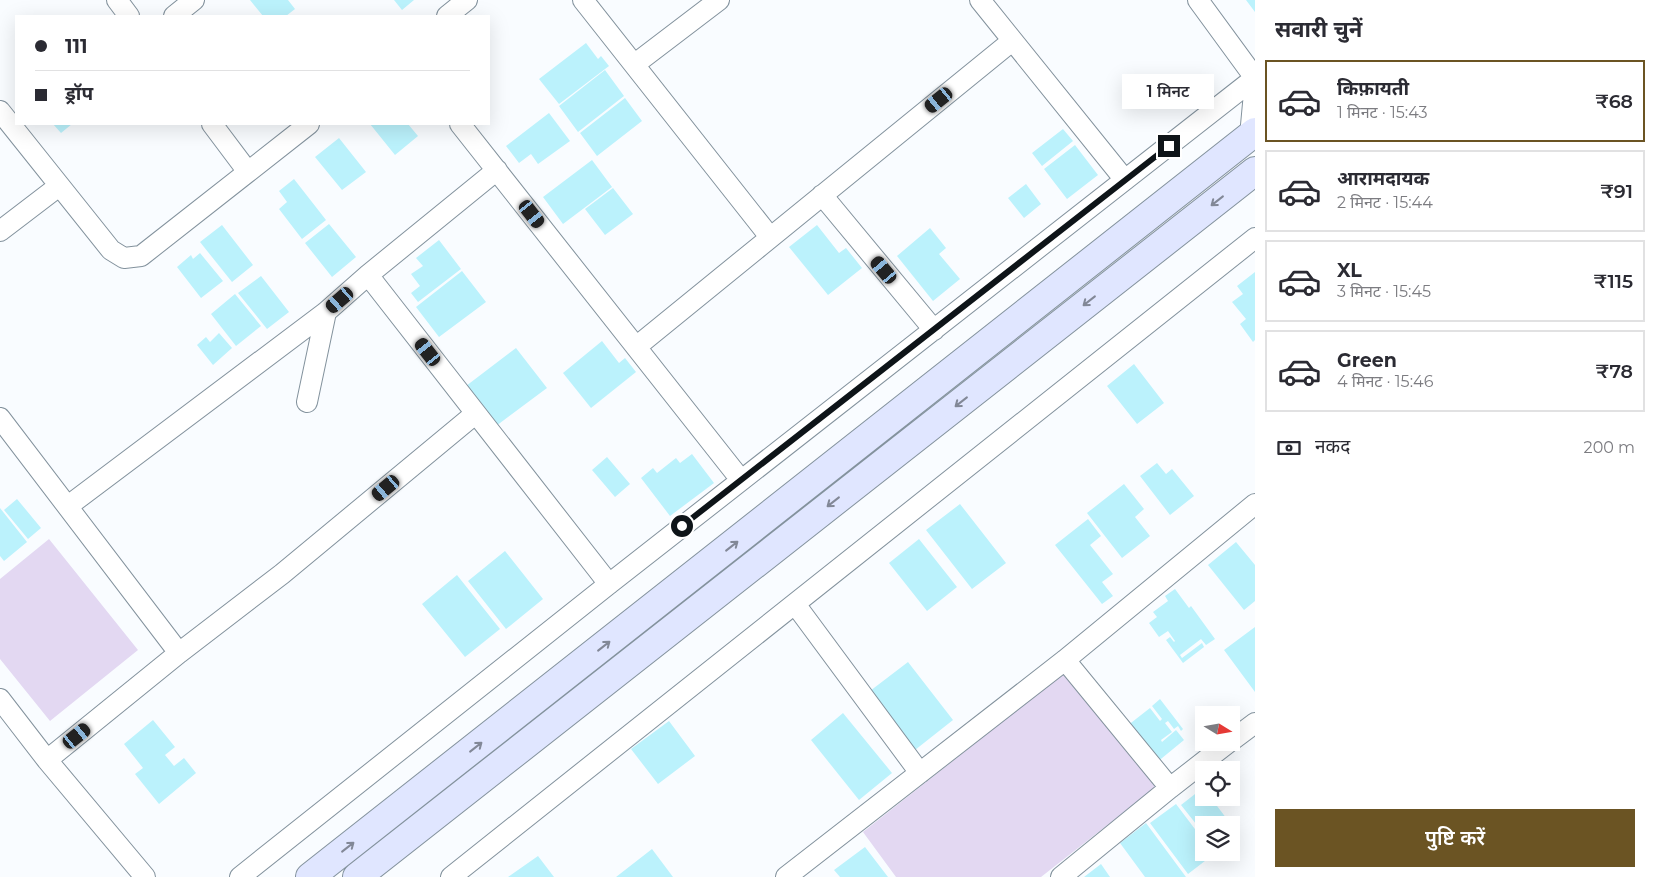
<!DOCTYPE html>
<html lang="hi">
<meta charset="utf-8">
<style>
body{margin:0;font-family:Montserrat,"Noto Sans Devanagari",sans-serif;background:#f7f7f7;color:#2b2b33;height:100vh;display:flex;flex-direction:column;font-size:19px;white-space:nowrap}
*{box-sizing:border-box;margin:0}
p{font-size:16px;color:#7c7c81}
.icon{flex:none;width:28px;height:28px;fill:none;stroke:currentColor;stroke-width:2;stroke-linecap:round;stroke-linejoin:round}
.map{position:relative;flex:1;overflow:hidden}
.details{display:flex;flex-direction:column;background:#fff;width:400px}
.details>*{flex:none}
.banner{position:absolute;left:15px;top:15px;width:475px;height:110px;border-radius:0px;box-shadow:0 5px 20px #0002;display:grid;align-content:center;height:110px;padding:0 20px;background:#fff}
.needle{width:32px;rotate:101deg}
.tools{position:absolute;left:1195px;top:706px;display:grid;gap:10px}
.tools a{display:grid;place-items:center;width:45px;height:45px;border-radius:0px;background:#fff;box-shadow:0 5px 20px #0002;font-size:25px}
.end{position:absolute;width:22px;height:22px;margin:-11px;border:6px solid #0e1418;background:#fff;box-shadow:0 0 0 2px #fff}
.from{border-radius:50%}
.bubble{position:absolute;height:35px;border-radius:0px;background:#fff;box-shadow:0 5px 20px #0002;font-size:16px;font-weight:600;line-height:35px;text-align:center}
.car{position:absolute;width:15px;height:30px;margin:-15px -8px;border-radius:6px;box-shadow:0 0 4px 1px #0007;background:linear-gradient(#222 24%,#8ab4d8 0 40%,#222 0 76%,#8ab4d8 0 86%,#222 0)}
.banner b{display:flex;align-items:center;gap:18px;height:48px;font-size:19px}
.banner b+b{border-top:1px solid #e1e1e2}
.banner i{width:12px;height:12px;background:#2b2b33}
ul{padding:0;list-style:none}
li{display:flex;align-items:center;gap:15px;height:82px;margin:0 10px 8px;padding:0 10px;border:2px solid #e1e1e2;border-radius:0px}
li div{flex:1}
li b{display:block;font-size:19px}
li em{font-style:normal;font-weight:600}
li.selected{border-color:#6b5423}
li>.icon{width:45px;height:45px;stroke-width:1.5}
h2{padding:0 20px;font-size:22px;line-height:60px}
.pay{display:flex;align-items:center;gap:12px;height:55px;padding:0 20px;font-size:19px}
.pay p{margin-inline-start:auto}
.button{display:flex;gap:10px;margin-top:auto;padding:10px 20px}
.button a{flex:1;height:58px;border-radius:0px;background:#6b5423;color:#fff;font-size:20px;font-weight:600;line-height:58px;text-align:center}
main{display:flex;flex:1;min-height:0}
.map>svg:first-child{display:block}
</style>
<main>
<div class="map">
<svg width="1255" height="877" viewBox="0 0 1255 877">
<rect width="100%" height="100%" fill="#f9fcff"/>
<!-- green -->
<path fill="#e3d8f2" d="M49 539 138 650 50 721 0 659V579Z
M1064 673 1156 787 1041 877H896L863 832Z"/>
<!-- building -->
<path fill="#bbf2fc" d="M250 0H288L295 9 286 16H263Z
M394 0H414L402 10Z
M1246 0H1255V12Z
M586 43 598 59 601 56 609 66 559 104 539 79Z
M605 70 624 96 578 132 559 106Z
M625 98 642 121 597 156 580 133Z
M549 113 570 141 538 164 531 154 519 163 506 146Z
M53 124H72L61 133Z
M370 124H408L418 136 395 155Z
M1063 129 1073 141 1042 166 1032 153Z
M339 138 366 172 342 190 315 157Z
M1075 145 1098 175 1067 199 1044 169Z
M592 160 612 187 563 224 543 197Z
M294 179 326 220 302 239 279 209 287 202 279 191Z
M1026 184 1041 204 1024 218 1008 198Z
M613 188 633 214 605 235 585 209Z
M329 224 356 257 332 277 305 243Z
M222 225 253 265 232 282 200 242Z
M817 225 839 253 846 248 862 268 828 295 789 247Z
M930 228 946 248 939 254 960 279 933 301 897 256Z
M439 240 461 269 418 302 411 293 420 286 411 274 423 266 416 258Z
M200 253 223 281 201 298 177 267 191 255 193 259Z
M462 271 486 302 439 337 416 307Z
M1255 272V340L1253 342 1240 324 1246 319 1232 302 1243 294 1237 286Z
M261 276 289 312 267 329 238 293Z
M235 294 261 326 236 346 211 314Z
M219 333 232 348 213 365 197 345 206 337 210 342Z
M602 341 619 363 625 358 636 372 591 408 563 373Z
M516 348 547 388 496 426 466 386Z
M1134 364 1164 403 1137 424 1107 386Z
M692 454 714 483 670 516 641 478 653 468 657 473 676 458 680 463Z
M607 457 630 484 615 497 592 470Z
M1157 463 1166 474 1172 469 1194 496 1170 515 1140 476Z
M1124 484 1144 509 1135 517 1150 536 1122 558 1087 513Z
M17 499 41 528 28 539 4 510Z
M960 504 1006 563 972 589 926 530Z
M0 508 27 542 4 561 0 556Z
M1088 519 1101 536 1090 545 1113 574 1102 582 1113 596 1102 604 1055 545Z
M919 539 957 587 927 611 889 563Z
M1236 542 1255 565V601L1244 610 1208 565Z
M505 551 543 599 506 629 468 581Z
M457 575 500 629 465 657 422 604Z
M1175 589 1189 608 1191 606 1215 639 1206 645 1201 639 1180 655 1182 658 1202 643 1204 647 1183 663 1166 640 1170 637 1174 642 1175 641 1168 631 1159 637 1149 623 1157 617 1153 612 1168 601 1165 596Z
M1255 627V692L1224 650Z
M908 662 953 720 915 750 870 691Z
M1160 699 1183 729 1181 731 1178 726 1174 729 1168 721 1165 723 1172 732 1161 740 1162 742 1176 730 1184 740 1156 763 1127 726 1150 708 1160 721 1162 719 1152 706Z
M843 713 892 773 859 800 811 740Z
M153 720 175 747 165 755 174 766 184 758 196 773 159 804 135 774 143 768 124 744Z
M669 721 695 756 658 784 631 749Z
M1204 787V798H1211L1239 835 1231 841V825H1204V834L1181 805Z
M1176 804 1204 841V852H1212L1214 854 1188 874 1150 823Z
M1146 823 1186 877H1145L1120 843Z
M865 847 888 877H840L834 870Z
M652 849 673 877H616Z
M538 856 554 877H508Z
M1101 864 1110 877H1084Z"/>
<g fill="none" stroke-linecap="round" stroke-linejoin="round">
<defs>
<path id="street" d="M117 0 129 16
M583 0 770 237
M980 0 1125 180
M1198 0 1255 78
M174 16 194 0
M447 16 467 0
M635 64 719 0
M0 111 111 250 124 258 141 256 309 124
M212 124 248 172
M460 124 741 480
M1250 136 1255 82
M822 195 934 330
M0 231 59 186
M368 275 609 584
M636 347 1012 41
M307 402 326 312
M0 418 179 653
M68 506 326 312 368 275 497 170
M795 604 920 773
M1065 660 1170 788
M0 699 47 760 145 877
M1231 741 1255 723
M47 760 179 653 282 574 475 414
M240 877 609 584 1255 78
M451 877 1255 238
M786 877 1065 660 1255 504
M1061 877 1170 788 1229 742"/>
<path id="secondary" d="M310 877 1255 132
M357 877 1255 171"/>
</defs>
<!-- street casing -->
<use href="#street" stroke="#83929d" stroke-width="22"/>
<!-- secondary casing -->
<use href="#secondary" stroke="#83929d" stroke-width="30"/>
<!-- street -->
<use href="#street" stroke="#fff" stroke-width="20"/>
<!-- secondary -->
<use href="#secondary" stroke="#e0e6ff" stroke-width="28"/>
</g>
<!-- one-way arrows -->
<defs><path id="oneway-shaft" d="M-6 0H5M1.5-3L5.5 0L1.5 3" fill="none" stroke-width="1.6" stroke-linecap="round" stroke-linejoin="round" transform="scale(1.25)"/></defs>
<g stroke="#828897">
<use href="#oneway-shaft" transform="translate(1217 201) rotate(142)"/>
<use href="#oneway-shaft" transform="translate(1089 301) rotate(142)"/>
<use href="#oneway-shaft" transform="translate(961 402) rotate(142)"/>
<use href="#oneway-shaft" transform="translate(833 502) rotate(142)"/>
<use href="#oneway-shaft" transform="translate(732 546) rotate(-38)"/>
<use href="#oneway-shaft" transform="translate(604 646) rotate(-38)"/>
<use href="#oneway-shaft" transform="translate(476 747) rotate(-38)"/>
<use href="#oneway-shaft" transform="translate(348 847) rotate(-38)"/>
</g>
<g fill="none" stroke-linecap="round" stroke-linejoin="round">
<!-- route -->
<path stroke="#0e1418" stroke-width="6" d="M682 526 1169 146"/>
</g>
</svg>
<div class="tools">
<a><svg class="needle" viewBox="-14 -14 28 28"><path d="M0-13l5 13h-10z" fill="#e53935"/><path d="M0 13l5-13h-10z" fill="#7c7c81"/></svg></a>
<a><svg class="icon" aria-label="locate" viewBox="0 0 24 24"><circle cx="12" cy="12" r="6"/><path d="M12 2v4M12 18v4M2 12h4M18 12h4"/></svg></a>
<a><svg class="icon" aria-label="layers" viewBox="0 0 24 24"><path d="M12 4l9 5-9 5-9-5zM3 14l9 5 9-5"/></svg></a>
</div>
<i class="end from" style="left:682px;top:526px"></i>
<i class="end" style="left:1169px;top:146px"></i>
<div class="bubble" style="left:1122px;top:74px;width:92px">1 मिनट</div>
<i class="car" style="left:939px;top:100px;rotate:231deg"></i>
<i class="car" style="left:532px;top:214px;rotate:142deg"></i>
<i class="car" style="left:884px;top:270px;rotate:320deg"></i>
<i class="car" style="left:340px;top:300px;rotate:229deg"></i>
<i class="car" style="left:428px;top:352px;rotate:322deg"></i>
<i class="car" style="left:386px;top:488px;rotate:230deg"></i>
<i class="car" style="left:77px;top:736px;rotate:51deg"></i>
<div class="banner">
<b><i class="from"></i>111</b>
<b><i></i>ड्रॉप</b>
</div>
</div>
<section class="details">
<h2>सवारी चुनें</h2>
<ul>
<li class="selected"><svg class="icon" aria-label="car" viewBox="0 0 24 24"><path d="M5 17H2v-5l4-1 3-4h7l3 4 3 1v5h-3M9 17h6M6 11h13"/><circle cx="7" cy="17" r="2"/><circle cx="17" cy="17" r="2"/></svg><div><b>किफ़ायती</b><p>1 मिनट · 15:43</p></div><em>₹68</em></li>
<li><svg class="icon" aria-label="car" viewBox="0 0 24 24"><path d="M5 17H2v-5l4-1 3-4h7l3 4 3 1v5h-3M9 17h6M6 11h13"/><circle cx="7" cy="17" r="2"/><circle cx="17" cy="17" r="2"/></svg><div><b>आरामदायक</b><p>2 मिनट · 15:44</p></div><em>₹91</em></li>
<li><svg class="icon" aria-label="car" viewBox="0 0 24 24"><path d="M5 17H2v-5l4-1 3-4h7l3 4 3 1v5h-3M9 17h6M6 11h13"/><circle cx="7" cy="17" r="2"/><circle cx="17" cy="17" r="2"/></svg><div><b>XL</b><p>3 मिनट · 15:45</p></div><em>₹115</em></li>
<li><svg class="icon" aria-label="car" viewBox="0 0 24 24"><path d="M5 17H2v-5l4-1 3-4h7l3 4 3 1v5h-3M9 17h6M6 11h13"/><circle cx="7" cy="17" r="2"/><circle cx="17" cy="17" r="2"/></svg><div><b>Green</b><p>4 मिनट · 15:46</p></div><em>₹78</em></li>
</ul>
<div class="pay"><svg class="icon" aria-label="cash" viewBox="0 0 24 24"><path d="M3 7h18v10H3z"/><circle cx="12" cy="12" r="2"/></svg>नकद<p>200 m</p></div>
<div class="button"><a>पुष्टि करें</a></div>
</section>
</main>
